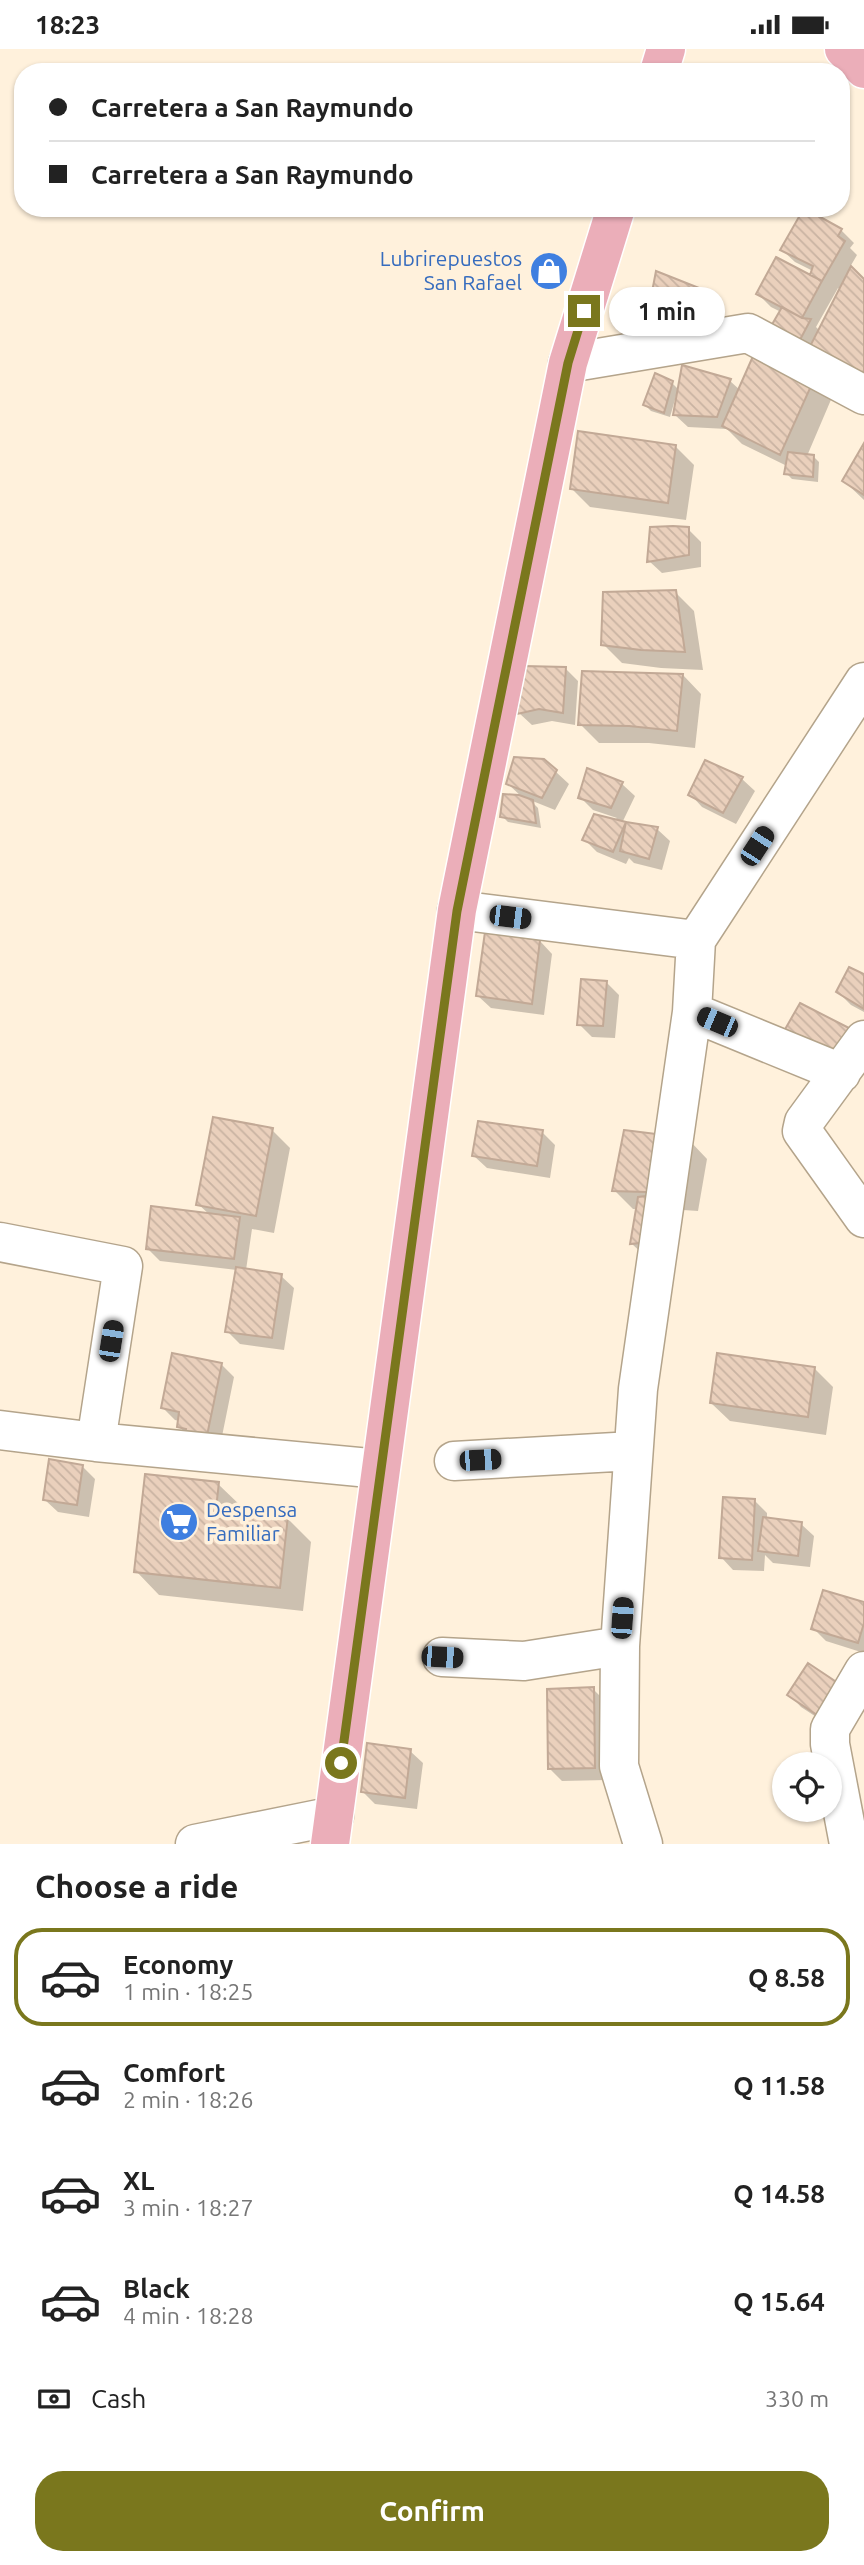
<!DOCTYPE html>
<meta charset="utf-8">
<style>
body{margin:0;font-family:Ubuntu,sans-serif;background:#f2f2f2;color:#222;height:100vh;display:flex;flex-direction:column;font-size:26px;white-space:nowrap}
*{box-sizing:border-box;margin:0}
p{font-size:23px;color:#767676}
.icon{flex:none;width:38px;height:38px;fill:none;stroke:currentColor;stroke-width:2;stroke-linecap:round;stroke-linejoin:round}
.map{position:relative;height:1795px;overflow:hidden}
.drawer{display:flex;flex-direction:column;background:#fff;flex:1}
.drawer>*{flex:none}
.banner{position:absolute;left:14px;top:14px;width:836px;height:154px;border-radius:28px;box-shadow:0 2px 5px #0004;display:grid;align-content:center;height:154px;padding:0 35px;background:#fff}
.buttons{position:absolute;left:772px;top:1703px;display:grid;gap:14px}
.buttons a{display:grid;place-items:center;width:70px;height:70px;border-radius:50%;background:#fff;box-shadow:0 2px 5px #0004;font-size:35px}
.end{position:absolute;width:32px;height:32px;margin:-16px;border:9px solid #7a771d;background:#fff;box-shadow:0 0 0 4px #fff}
.from{border-radius:50%}
.bubble{position:absolute;height:49px;border-radius:24px;background:#fff;box-shadow:0 2px 5px #0004;font-size:23px;font-weight:700;line-height:49px;text-align:center}
.car{position:absolute;width:21px;height:42px;margin:-21px -10px;border-radius:9px;box-shadow:0 0 5px 2px #0007;background:linear-gradient(#222 24%,#8ab4d8 0 40%,#222 0 76%,#8ab4d8 0 86%,#222 0)}
.banner b{display:flex;align-items:center;gap:24px;height:66px;font-size:26px}
.banner b+b{border-top:2px solid #e0e0e0}
.banner i{width:18px;height:18px;background:#222}
ul{padding:0;list-style:none}
li{display:flex;align-items:center;gap:21px;height:98px;margin:0 14px 10px;padding:0 21px;border:4px solid transparent;border-radius:28px}
li div{flex:1}
li b{display:block;font-size:26px}
li em{font-style:normal;font-weight:700}
li.active{border-color:#7a771d}
li>.icon{width:63px;height:63px;stroke-width:1.5}
h2{padding:0 35px;font-size:32px;line-height:84px}
.pay{display:flex;align-items:center;gap:18px;height:77px;padding:0 35px;font-size:26px}
.pay p{margin-inline-start:auto}
.action{display:flex;gap:14px;margin-top:auto;padding:14px 35px}
.action a{flex:1;height:80px;border-radius:28px;background:#7a771d;color:#fff;font-size:28px;font-weight:700;line-height:80px;text-align:center}
.status{display:flex;justify-content:space-between;align-items:center;height:49px;padding:0 35px;background:#fff;direction:ltr}
.status svg{height:19px;fill:currentColor}
.map>svg:first-child{display:block}
</style>
<div class="status"><b>18:23</b><svg viewBox="0 0 49 12"><path d="M0 12V9h3v3zM5 12V6h3v6zM10 12V3h3v9zM15 12V0h3v12zM26 1h20v11H26zM47 4h2v5h-2z"/></svg></div>
<div class="map">
<svg width="864" height="1795" viewBox="0 0 864 1795">
<defs>
<pattern id="building-back-hatch" width="6" height="6" patternUnits="userSpaceOnUse" patternTransform="scale(1.75)"><rect width="6" height="6" fill="#ead0bc"/><path d="M-1 5l2 2M0 0l6 6M5-1l2 2" fill="none" stroke="#c9b3a2"/></pattern>
</defs>
<rect width="100%" height="100%" fill="#fff1dc"/>
<!-- shadow -->
<path fill="#0003" fill-rule="evenodd" d="M841 181 854 194 850 199 857 206 850 218 864 232V353L822 331 781 263 771 258 758 245 811 228 813 222 795 213 782 201ZM838 239 841 241 820 282 816 278Z
M708 244 720 257 719 280 663 272 651 259Z
M758 299 833 346 807 407H813L819 413 818 433 792 430 786 424 787 417 742 395 727 380 688 378 675 366 678 348 676 347 670 368 651 362 645 356 672 334 680 342 684 318 730 332 740 341Z
M675 397 694 416 686 471 590 458 572 440Z
M864 398V451L844 432Z
M688 480 701 493V518L662 524 649 512Z
M675 543 694 562 703 621 661 619 622 614 603 595Z
M565 619 578 632 575 676 552 672 532 676 519 664Z
M683 626 701 645 695 699 649 694H599L580 675Z
M706 714 742 730 755 742 736 775 702 758 690 745Z
M556 723 569 735 555 761 530 751 538 759 541 779 508 773 502 767 522 748 508 735Z
M622 735 635 747 623 772 657 780 670 792 662 821 634 814 629 809 626 815 597 803 584 790 617 769 593 761 580 748Z
M540 892 552 905 544 966 491 959 478 947Z
M864 927V963L851 956 838 943Z
M606 933 619 946 615 989 592 988 579 975Z
M272 1081 290 1099 274 1184 252 1180 246 1221 281 1227 294 1239 284 1301 240 1295 227 1282 237 1221 160 1212 147 1199 210 1166 198 1155Z
M542 1083 555 1096 550 1129 487 1119 474 1107Z
M689 1091 707 1110 698 1162 683 1161 672 1204 645 1207 632 1195 638 1160H633L614 1141Z
M221 1315 234 1328 217 1412 178 1377 179 1372 175 1371 163 1359Z
M814 1319 833 1338 826 1386 730 1372 711 1354Z
M82 1417 95 1430 89 1468 58 1463 45 1451Z
M218 1435 242 1458 241 1464 287 1469 311 1493 303 1562 159 1546 136 1522Z
M754 1451 767 1464V1470L801 1475 814 1487 810 1518 773 1514 765 1506 764 1522 733 1521 721 1508Z
M864 1555V1604L826 1592 813 1579Z
M808 1616 830 1677 801 1658 789 1645Z
M593 1640 606 1653 607 1731 562 1732 549 1719Z
M410 1702 423 1714 417 1760 375 1755 363 1743Z"/>
<!-- building -->
<path fill="url(#building-back-hatch)" stroke="#c2a996" stroke-width="2" d="M804 159 842 180 838 187 845 192 822 232 810 226 813 217 780 201Z
M776 208 822 232 802 269 756 245Z
M851 217 864 230V321L854 340 802 313Z
M656 222 709 243 706 268 649 259Z
M782 258 802 269 811 270 794 302 766 286Z
M758 296 816 326 780 406 722 377Z
M682 316 731 330 717 368 673 366Z
M655 324 673 332 664 364 643 356Z
M578 382 676 396 668 454 570 440Z
M864 394V446L842 432Z
M788 403 814 406 813 428 784 425Z
M673 477 689 478V506L647 513 650 478Z
M676 541 685 603 641 601 601 596 603 543Z
M524 617 566 618 563 664 539 660 517 665Z
M582 622 683 625 677 682 629 677 578 676Z
M514 708 544 710 557 721 542 749 506 735Z
M705 711 743 728 723 764 688 746Z
M587 719 623 733 611 759 578 749Z
M503 745 519 746 533 751 536 774 500 768Z
M594 765 626 773 613 803 582 791Z
M626 773 658 778 649 810 620 802Z
M485 883 540 891 532 955 476 947Z
M849 918 864 925V960L836 943Z
M581 930 607 932 603 977 577 976Z
M800 954 849 979 833 1009 784 982Z
M213 1068 273 1079 256 1167 196 1156Z
M478 1072 543 1081 537 1117 472 1107Z
M624 1081 689 1089 680 1144 612 1142Z
M673 1144 659 1192 630 1195 638 1148Z
M151 1157 240 1168 234 1210 146 1200Z
M236 1218 282 1225 272 1289 225 1283Z
M172 1304 222 1314 204 1401 183 1397 186 1380 177 1378 179 1363 161 1359Z
M717 1304 815 1318 808 1368 710 1354Z
M49 1410 83 1416 77 1456 43 1451Z
M145 1425 219 1433 216 1460 288 1467 280 1539 134 1523Z
M723 1448 755 1450 752 1511 719 1509Z
M763 1468 802 1473 798 1507 758 1502Z
M823 1541 864 1553V1574L858 1594 811 1580Z
M808 1614 838 1634 817 1666 787 1646Z
M594 1638 595 1719 548 1720 547 1640Z
M367 1694 411 1700 405 1749 361 1743Z"/>
<g fill="none" stroke-linecap="round" stroke-linejoin="round">
<defs>
<path id="minor" d="M568 314 748 284 864 346
M457 861 696 891
M692 963 841 1024
M864 991 804 1073 802 1082 864 1169
M0 1193 123 1217 96 1393
M0 1381 96 1393 380 1420
M454 1412 633 1402
M442 1608 524 1612 620 1597
M195 1795 334 1767
M643 1795 619 1717 620 1597 638 1340 692 963 696 891 864 633
M849 1795 830 1695V1680L864 1622"/>
<path id="major" d="M844 0 864 20
M659 23 666 0
M330 1795 457 861 568 314 616 159"/>
</defs>
<!-- minor casing -->
<use href="#minor" stroke="#b4a48b" stroke-width="41"/>
<!-- major casing -->
<use href="#major" stroke="#fff" stroke-width="41"/>
<!-- minor -->
<use href="#minor" stroke="#fff" stroke-width="38"/>
<!-- major -->
<use href="#major" stroke="#ebaeb9" stroke-width="38"/>
</g>
<g fill="none" stroke-linecap="round" stroke-linejoin="round">
<!-- route -->
<path stroke="#7a771d" stroke-width="9" d="M341 1714 457 862 568 314 584 262"/>
</g>
<!-- icons -->
<defs>
<symbol id="shop-disc" viewBox="-11 -11 22 22"><circle r="9.5" fill="#3f7fe0" stroke="#fff1dc"/><path d="M-5-2.5h2.3a2.7 3.5 0 0 1 5.4 0H5L5.5 6h-11ZM-1.5-2.5h3a1.5 2.3 0 0 0-3 0Z" fill="#fff"/></symbol>
<symbol id="supermarket-disc" viewBox="-11 -11 22 22"><circle r="9.5" fill="#3f7fe0" stroke="#fff1dc"/><path d="M-6-5.5h2.5l.6 2H6L4.5 2H-2.5L-4.4-4H-6ZM-1.5 3.2a1.3 1.3 0 1 0 .1 0ZM3 3.2a1.3 1.3 0 1 0 .1 0Z" fill="#fff"/></symbol>
</defs>
<g fill-rule="evenodd">
<use href="#shop-disc" x="527" y="200" width="44" height="44"/>
<use href="#supermarket-disc" x="157" y="1451" width="44" height="44"/>
</g>
<g text-anchor="middle" stroke-width="7" stroke-linejoin="round" paint-order="stroke">
<!-- shop labels -->
<g font-size="21" fill="#366cbe" stroke="#fff1dc" text-anchor="end">
<text x="522" y="217">Lubrirepuestos<tspan x="522" dy="24">San Rafael</tspan></text>
<text x="206" y="1468" text-anchor="start">Despensa<tspan x="206" dy="24">Familiar</tspan></text>
</g>
</g>
</svg>
<div class="buttons">
<a><svg class="icon" aria-label="locate" viewBox="0 0 24 24"><circle cx="12" cy="12" r="6"/><path d="M12 2v4M12 18v4M2 12h4M18 12h4"/></svg></a>
</div>
<i class="end from" style="left:341px;top:1714px"></i>
<i class="end" style="left:584px;top:262px"></i>
<div class="bubble" style="left:609px;top:238px;width:116px">1 min</div>
<i class="car" style="left:757px;top:797px;rotate:33deg"></i>
<i class="car" style="left:510px;top:868px;rotate:97deg"></i>
<i class="car" style="left:717px;top:973px;rotate:293deg"></i>
<i class="car" style="left:111px;top:1292px;rotate:9deg"></i>
<i class="car" style="left:480px;top:1411px;rotate:87deg"></i>
<i class="car" style="left:622px;top:1569px;rotate:4deg"></i>
<i class="car" style="left:442px;top:1608px;rotate:93deg"></i>
<div class="banner">
<b><i class="from"></i>Carretera a San Raymundo</b>
<b><i></i>Carretera a San Raymundo</b>
</div>
</div>
<section class="drawer">
<h2>Choose a ride</h2>
<ul>
<li class="active"><svg class="icon" aria-label="car" viewBox="0 0 24 24"><path d="M5 17H2v-5l4-1 3-4h7l3 4 3 1v5h-3M9 17h6M6 11h13"/><circle cx="7" cy="17" r="2"/><circle cx="17" cy="17" r="2"/></svg><div><b>Economy</b><p>1 min · 18:25</p></div><em>Q 8.58</em></li>
<li><svg class="icon" aria-label="car" viewBox="0 0 24 24"><path d="M5 17H2v-5l4-1 3-4h7l3 4 3 1v5h-3M9 17h6M6 11h13"/><circle cx="7" cy="17" r="2"/><circle cx="17" cy="17" r="2"/></svg><div><b>Comfort</b><p>2 min · 18:26</p></div><em>Q 11.58</em></li>
<li><svg class="icon" aria-label="car" viewBox="0 0 24 24"><path d="M5 17H2v-5l4-1 3-4h7l3 4 3 1v5h-3M9 17h6M6 11h13"/><circle cx="7" cy="17" r="2"/><circle cx="17" cy="17" r="2"/></svg><div><b>XL</b><p>3 min · 18:27</p></div><em>Q 14.58</em></li>
<li><svg class="icon" aria-label="car" viewBox="0 0 24 24"><path d="M5 17H2v-5l4-1 3-4h7l3 4 3 1v5h-3M9 17h6M6 11h13"/><circle cx="7" cy="17" r="2"/><circle cx="17" cy="17" r="2"/></svg><div><b>Black</b><p>4 min · 18:28</p></div><em>Q 15.64</em></li>
</ul>
<div class="pay"><svg class="icon" aria-label="cash" viewBox="0 0 24 24"><path d="M3 7h18v10H3z"/><circle cx="12" cy="12" r="2"/></svg>Cash<p>330 m</p></div>
<div class="action"><a>Confirm</a></div>
</section>
